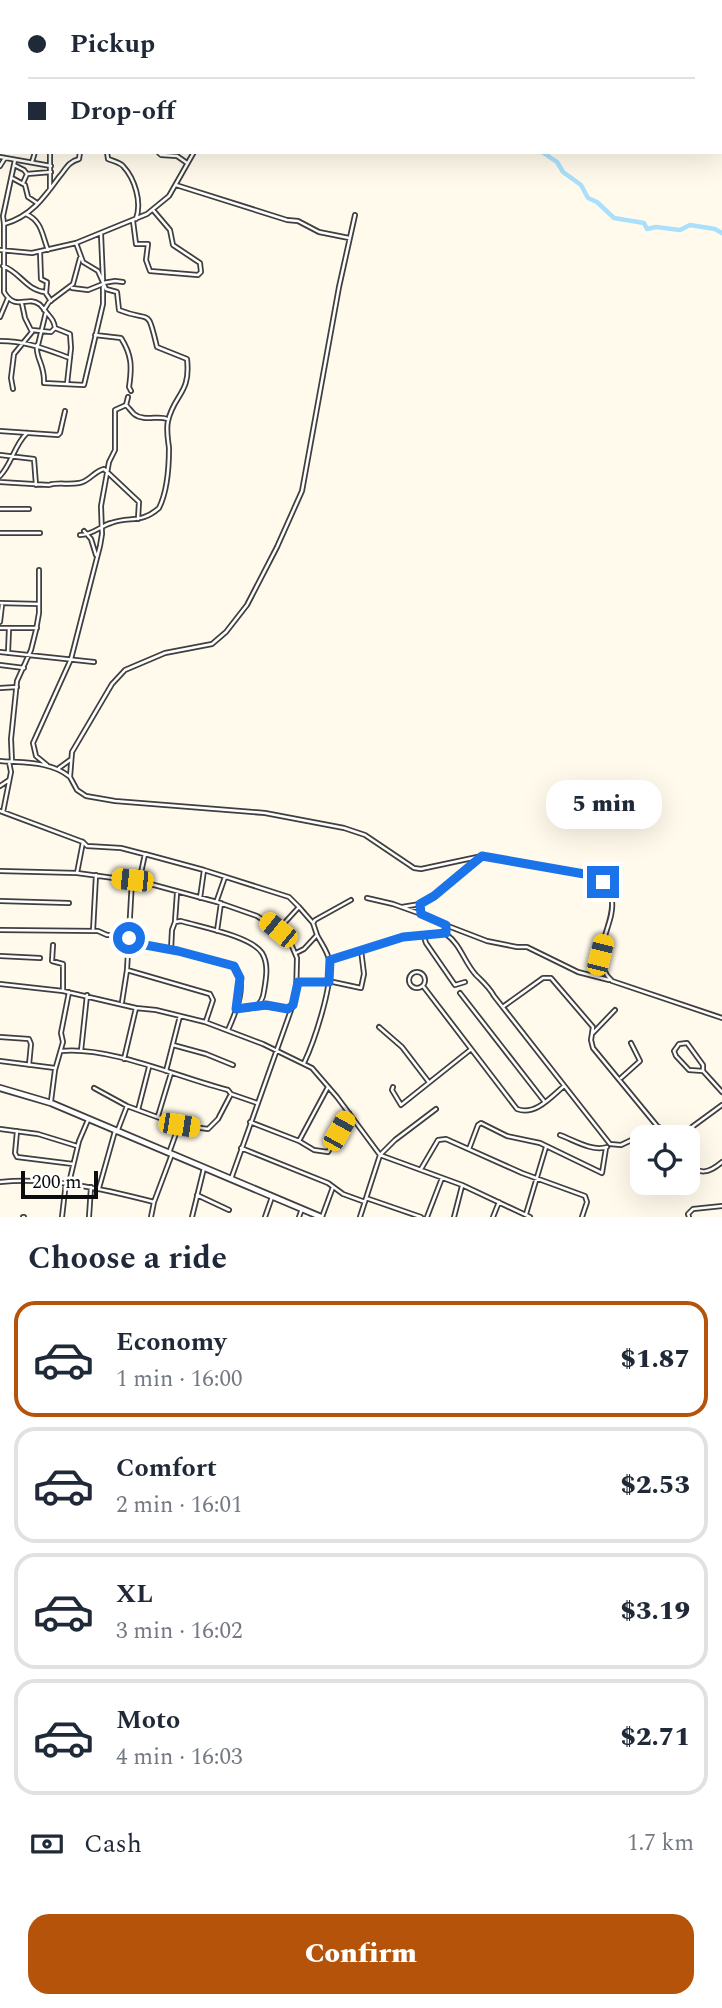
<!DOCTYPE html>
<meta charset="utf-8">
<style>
body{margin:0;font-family:Spectral,serif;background:#f2f2f3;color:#1f2937;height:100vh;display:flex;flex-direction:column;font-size:26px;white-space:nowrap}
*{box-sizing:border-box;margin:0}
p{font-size:23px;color:#747a83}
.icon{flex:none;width:38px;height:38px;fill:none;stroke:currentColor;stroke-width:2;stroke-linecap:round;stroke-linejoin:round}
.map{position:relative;height:1217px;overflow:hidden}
.side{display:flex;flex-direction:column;background:#fff;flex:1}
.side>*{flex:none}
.guide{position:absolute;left:0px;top:0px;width:723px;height:154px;box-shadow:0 7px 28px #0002;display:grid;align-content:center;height:154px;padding:0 28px;background:#fff}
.buttons{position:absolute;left:630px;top:1125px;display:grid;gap:14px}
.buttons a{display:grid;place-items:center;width:70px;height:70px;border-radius:14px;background:#fff;box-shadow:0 7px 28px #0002;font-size:35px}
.scale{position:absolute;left:21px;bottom:18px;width:77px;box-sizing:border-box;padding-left:7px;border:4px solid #0c0c0c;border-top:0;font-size:19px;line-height:24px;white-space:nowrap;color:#0c0c0c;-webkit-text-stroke:5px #fff;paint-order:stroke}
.end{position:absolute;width:32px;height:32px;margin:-16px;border:9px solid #1a73e8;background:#fff;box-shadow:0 0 0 4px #fff}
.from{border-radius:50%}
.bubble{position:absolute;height:49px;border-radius:21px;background:#fff;box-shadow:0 7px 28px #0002;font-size:23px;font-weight:800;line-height:49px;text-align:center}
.car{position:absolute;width:21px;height:42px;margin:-21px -10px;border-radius:9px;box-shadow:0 0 5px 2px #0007;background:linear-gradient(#f5c518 24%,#345 0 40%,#f5c518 0 76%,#345 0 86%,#f5c518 0)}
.guide b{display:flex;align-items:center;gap:24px;height:66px;font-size:26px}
.guide b+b{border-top:2px solid #e0e1e3}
.guide i{width:18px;height:18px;background:#1f2937}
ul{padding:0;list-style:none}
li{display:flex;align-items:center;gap:21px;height:116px;margin:0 14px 10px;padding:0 14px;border:4px solid #e0e1e3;border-radius:21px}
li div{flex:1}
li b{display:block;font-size:26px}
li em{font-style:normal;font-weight:800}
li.on{border-color:#b45309}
li>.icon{width:63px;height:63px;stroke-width:1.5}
h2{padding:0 28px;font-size:32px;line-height:84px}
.pay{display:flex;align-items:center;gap:18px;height:77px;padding:0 28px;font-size:26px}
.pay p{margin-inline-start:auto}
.action{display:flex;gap:14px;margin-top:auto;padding:14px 28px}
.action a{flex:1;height:80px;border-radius:21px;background:#b45309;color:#fff;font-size:28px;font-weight:800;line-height:80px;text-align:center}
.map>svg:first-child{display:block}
</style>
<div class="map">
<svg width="722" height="1217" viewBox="0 0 722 1217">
<rect width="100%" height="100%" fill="#fffaeb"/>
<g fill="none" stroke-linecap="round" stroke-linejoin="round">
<!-- river -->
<path stroke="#aae0fc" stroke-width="4.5" d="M542 152 557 162 563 172 581 185 588 198 597 202 614 218 644 223 647 229 656 227 680 230 690 225 715 229 722 233"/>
<defs>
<path id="minor" d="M11 0 13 2
M38 0 39 2
M41 2V0
M283 2 284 0
M0 6 1 0
M0 27H2
M0 31 2 34
M0 56 2 57
M0 80 2 79
M0 119 2 120
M0 125 2 123
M0 131H2
M50 152V189
M107 152 108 159C113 161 119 162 123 166 135 179 142 202 136 219
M158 152 161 155 177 156 187 163
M0 157 51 166
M32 162 35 152
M14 165 24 170 27 174 23 183
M0 166 5 158
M27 174 51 172
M12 178 25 185 28 197 37 203
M176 185 287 220 298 221 319 232 349 238
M26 214C42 221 42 235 48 250
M355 215 339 287 302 491 277 547 247 605 226 632 212 644 165 653 125 670 112 684 72 752 70 777 77 790 86 796 115 801 265 813 344 828 365 835 414 868 421 869 482 856 590 875C645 904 576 946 612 981L722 1018
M133 221 136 244H148L146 260 150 271 198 275 201 272 200 263 173 245 170 230 153 210
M4 224 3 216 15 160
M101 234 103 280
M76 243 83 262 98 271 106 289 117 292 119 310C152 323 147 306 157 347L187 359C191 394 174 394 168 421 166 429 168 440 169 448 169 466 167 492 159 508 141 524 130 516 111 523 100 526 93 535 80 535
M0 250 32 253 76 243 147 214 169 196 194 152
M40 252 41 279 47 282 46 293
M3 266C20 272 26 290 45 292L51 301
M103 283 115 281 123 282
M72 288 88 290 103 284
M44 310 49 302 73 284 80 258
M0 317 8 298
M32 330 51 332 55 328
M95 335 121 338C132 355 132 367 129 387L131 391
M0 341C27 341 45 349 70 358
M37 345C35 358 45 364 44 383L84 385 103 304V287
M38 345 46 312
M67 384 71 348 70 334 55 328C54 321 52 319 47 313 46 312 41 305 39 304 27 295 16 312 4 292V224C30 217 44 198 59 177 66 169 68 162 79 159L80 152
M13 389 11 378 14 354 32 332 25 318 22 304
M126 405C129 408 131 411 134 414 144 422 159 415 167 419
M0 431 58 435 60 433 65 411
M0 455 34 459 36 485
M0 476C12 464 14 445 27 433
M0 482 49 485C58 482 68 485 79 483 89 482 94 471 104 469L139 502 138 519
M0 509H29
M84 531 91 539 96 555
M0 533H40
M0 603 39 604
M0 622 2 605
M0 628H37
M0 652 94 662
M8 653 9 629
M0 665 24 668
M0 688 17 687
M0 761C24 763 51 761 70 777
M12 762 11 739 17 681 31 650 36 630 39 613V570
M47 765 36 756 33 743 71 659 100 546 102 534 101 506 109 462 115 450V410L126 405 128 397
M59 768 70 760
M0 786 9 780
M0 811 83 842 77 873
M3 812 11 772 9 762
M83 842 87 846 121 848 144 854
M0 871 77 873 143 882 217 902 257 916 278 930 291 944 297 958 296 996 231 1179
M139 882 145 854 204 870 289 897 299 907 278 930
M200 898 204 870
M367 898 393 904 421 914
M217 900 225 877
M0 901 69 903
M420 904 421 914 446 925V934C461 945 464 962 476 975 483 982 489 987 494 996L610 1144 621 1145 659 1127
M299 907 313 923
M402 907 420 904 430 899 482 856
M175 921 177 893
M448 926 487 941 517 947H527L578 972 609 980
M0 930 98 931 107 935H115L130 919
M93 931 96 875
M217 931 221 903
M423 934 426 943 455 985 465 982
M129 942 171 950 234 966C249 983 236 1012 228 1030
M53 945 52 961 63 964V991
M171 950 172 930 175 922 181 921C201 927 251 936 262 953 269 964 266 979 264 991 262 1008 252 1009 237 1009
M296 953 304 949 317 935 313 923 315 920 351 900
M0 956 40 958
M329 960 403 937 445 933
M127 970 210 994 213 1000 206 1021
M409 980a8 8 0 1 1 16 0a8 8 0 1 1-16 0Z
M299 982H333L361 988 364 974 361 950
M0 984 63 991 136 1008 156 1010 205 1022 263 1044 312 1068 337 1097 380 1155 462 1185 530 1217
M423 986 517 1109C535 1116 551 1097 564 1086
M460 993 544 1101
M122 1002 127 970 132 880
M260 1006 288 1009 294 1005
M504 1006 543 978H551L593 1027 591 1040 593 1048 667 1138
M379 1027 402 1047 428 1081
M593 1033 615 1010
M0 1037 29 1039 31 1044 29 1065
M173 1045 206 1054 233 1065
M61 1051C110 1046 180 1078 228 1090L231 1094 257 1103
M81 1051 87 995
M124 1059 136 1008
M0 1061 55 1068
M304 1063C314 1042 334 983 329 960 328 952 321 943 317 935
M166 1071 180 1016
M703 1071 689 1070 676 1056 674 1051 679 1044 687 1043 703 1065V1071L722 1092
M621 1078 640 1061 631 1043
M393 1087 392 1090 401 1105 470 1050
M94 1088 127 1106 179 1125 169 1153
M51 1101 55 1070 63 1042 61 1033 69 992
M138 1110 149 1067
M158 1116 171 1073
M250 1122 299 1141 328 1087
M179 1125 208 1129 218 1119 230 1096
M0 1129 38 1134 77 1146
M17 1131 15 1153 17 1157 73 1164
M117 1132 127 1106
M560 1135C574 1140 592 1152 607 1147
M677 1138 722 1105
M299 1141 314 1150 328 1152 349 1113
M241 1148 328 1183 343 1194 365 1202
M469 1149 478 1125 481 1123 507 1136 540 1143 602 1173 606 1148
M688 1162C699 1176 709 1173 722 1162
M421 1169 438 1140 446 1139 522 1173 585 1196 587 1202 582 1217
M0 1182C53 1177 103 1189 154 1202
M69 1183 79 1141 88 1120
M99 1188 115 1131
M197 1195 229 1210
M366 1198 421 1217
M526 1214 546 1147
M23 1217H24
M62 1217 66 1182
M89 1217 91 1187
M151 1217 154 1202 172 1154
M192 1217 204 1168
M265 1217 272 1197
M299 1217 302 1209
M322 1217 333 1187
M360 1217 380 1155 395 1140 436 1109
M427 1217 442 1178
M454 1217 462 1186
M493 1217 499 1202
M689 1217 688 1214 693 1209 722 1206"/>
<path id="tertiary" d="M0 1088 51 1103 321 1217"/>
</defs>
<!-- minor casing -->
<use href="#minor" stroke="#3f3f3f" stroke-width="6"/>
<!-- tertiary casing -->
<use href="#tertiary" stroke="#3f3f3f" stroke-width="8"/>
<!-- minor -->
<use href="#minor" stroke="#fff" stroke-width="2.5"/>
<!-- tertiary -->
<use href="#tertiary" stroke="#fff" stroke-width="4.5"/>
</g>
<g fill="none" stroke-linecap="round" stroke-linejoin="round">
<!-- route -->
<path stroke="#1a73e8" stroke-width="9" d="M129 938V942L178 951 234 966 240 978 236 1009 266 1005 288 1009 293 1005 298 982H329L330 960 403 937 446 933V925L421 914 420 904 434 896 482 856 590 875 603 882"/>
</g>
</svg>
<div class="buttons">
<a><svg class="icon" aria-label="locate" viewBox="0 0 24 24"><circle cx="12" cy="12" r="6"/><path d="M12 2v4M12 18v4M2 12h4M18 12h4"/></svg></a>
</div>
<div class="scale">200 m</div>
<i class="end from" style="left:129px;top:938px"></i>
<i class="end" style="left:603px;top:882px"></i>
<div class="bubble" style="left:546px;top:780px;width:116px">5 min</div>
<i class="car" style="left:132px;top:880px;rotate:276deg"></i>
<i class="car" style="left:278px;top:930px;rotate:309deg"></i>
<i class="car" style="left:600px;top:955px;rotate:14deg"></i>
<i class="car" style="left:179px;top:1125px;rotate:99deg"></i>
<i class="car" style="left:339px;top:1131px;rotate:29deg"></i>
<div class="guide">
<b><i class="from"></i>Pickup</b>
<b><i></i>Drop-off</b>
</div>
</div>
<section class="side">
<h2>Choose a ride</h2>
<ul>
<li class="on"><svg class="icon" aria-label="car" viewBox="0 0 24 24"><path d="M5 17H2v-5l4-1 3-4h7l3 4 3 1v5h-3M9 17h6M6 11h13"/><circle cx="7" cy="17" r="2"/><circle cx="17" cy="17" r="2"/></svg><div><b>Economy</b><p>1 min · 16:00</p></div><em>$1.87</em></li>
<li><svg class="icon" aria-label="car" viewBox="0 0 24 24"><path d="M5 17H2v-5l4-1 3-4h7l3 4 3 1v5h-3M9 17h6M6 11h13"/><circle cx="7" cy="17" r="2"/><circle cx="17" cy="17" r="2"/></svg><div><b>Comfort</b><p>2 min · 16:01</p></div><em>$2.53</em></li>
<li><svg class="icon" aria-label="car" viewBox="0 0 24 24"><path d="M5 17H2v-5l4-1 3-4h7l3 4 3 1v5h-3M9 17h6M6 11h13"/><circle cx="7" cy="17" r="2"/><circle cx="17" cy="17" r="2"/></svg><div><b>XL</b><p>3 min · 16:02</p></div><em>$3.19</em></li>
<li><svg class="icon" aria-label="car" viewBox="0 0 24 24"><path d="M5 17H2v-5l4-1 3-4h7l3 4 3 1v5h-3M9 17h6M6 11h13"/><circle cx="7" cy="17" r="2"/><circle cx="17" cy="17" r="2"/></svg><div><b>Moto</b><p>4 min · 16:03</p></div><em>$2.71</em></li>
</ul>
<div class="pay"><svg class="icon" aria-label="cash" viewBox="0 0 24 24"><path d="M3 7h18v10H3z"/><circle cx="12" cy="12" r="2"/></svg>Cash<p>1.7 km</p></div>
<div class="action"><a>Confirm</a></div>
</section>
